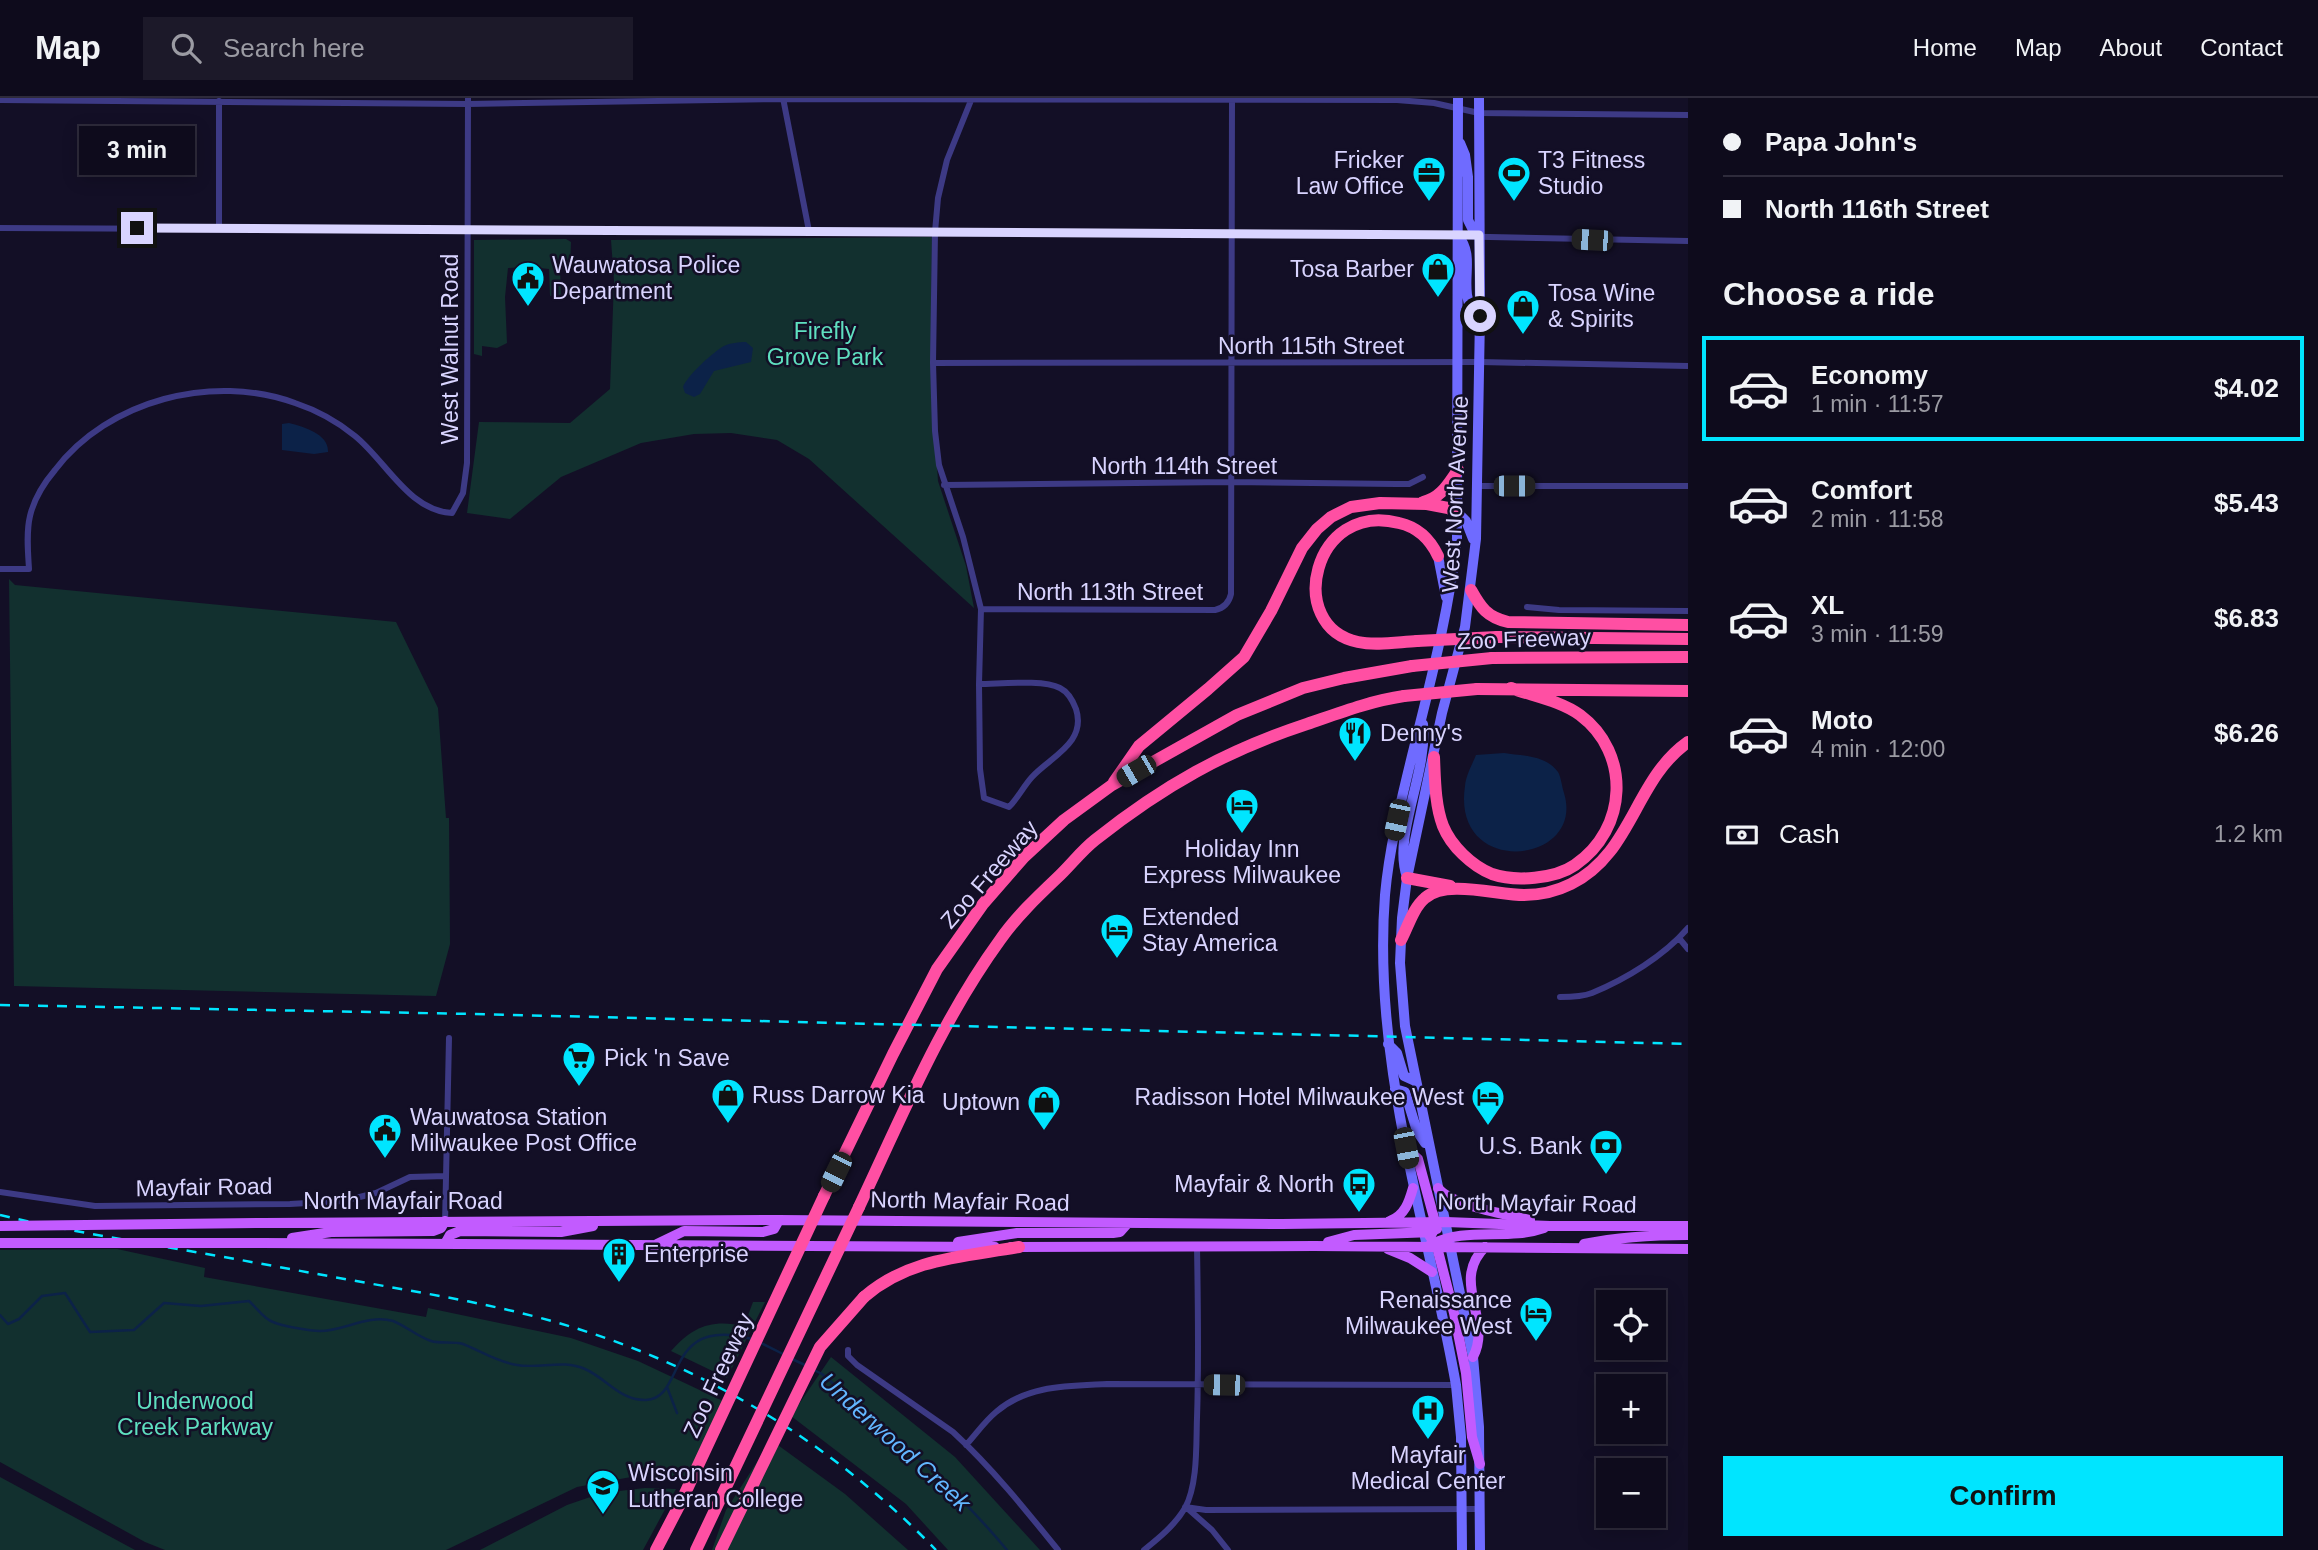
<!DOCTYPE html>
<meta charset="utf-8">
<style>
body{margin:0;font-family:Arial,sans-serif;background:#1c1929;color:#f1f3f6;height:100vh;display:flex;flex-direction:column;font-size:26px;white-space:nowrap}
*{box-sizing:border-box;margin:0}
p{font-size:23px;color:#9b9ba3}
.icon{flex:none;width:38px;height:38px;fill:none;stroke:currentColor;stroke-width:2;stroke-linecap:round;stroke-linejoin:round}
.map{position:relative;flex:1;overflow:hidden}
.sheet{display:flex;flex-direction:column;background:#0e0b1c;width:630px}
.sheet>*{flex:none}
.guide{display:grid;align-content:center;height:154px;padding:0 35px;background:#0e0b1c}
.tools{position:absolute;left:1596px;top:1192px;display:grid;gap:14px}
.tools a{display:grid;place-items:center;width:70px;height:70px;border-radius:0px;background:#0e0b1c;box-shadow:0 4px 18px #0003,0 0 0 2px #2e2b3b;font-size:35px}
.end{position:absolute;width:32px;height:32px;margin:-16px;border:9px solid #d9d4ff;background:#111;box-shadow:0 0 0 4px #111}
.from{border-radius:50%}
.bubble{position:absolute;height:49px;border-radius:0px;background:#0e0b1c;box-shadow:0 4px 18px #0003,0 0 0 2px #2e2b3b;font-size:23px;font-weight:700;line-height:49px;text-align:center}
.car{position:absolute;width:21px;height:42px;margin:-21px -10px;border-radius:9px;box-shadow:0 0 5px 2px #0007;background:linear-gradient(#222 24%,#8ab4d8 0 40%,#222 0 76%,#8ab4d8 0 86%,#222 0)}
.guide b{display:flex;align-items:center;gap:24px;height:66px;font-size:26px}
.guide b+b{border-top:2px solid #2e2b3b}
.guide i{width:18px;height:18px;background:#f1f3f6}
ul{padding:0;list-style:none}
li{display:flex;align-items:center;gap:21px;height:105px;margin:0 14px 10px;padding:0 21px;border:4px solid transparent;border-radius:0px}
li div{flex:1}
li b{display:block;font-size:26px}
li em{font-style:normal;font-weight:700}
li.selected{border-color:#00e5ff}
li>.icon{width:63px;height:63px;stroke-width:1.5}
h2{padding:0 35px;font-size:32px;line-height:84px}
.pay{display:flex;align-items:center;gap:18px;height:77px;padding:0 35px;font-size:26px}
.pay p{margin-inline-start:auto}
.cta{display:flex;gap:14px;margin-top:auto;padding:14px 35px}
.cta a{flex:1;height:80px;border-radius:0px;background:#00e5ff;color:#111;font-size:28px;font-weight:700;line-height:80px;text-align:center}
header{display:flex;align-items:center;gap:42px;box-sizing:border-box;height:98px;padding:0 35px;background:#0e0b1c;border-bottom:2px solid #2e2b3b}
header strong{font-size:33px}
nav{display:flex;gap:38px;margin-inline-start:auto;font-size:24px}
.search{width:490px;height:63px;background:#1c1929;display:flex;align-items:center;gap:18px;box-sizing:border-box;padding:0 24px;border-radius:0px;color:#9b9ba3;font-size:26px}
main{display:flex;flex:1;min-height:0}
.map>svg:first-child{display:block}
</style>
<header>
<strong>Map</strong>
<div class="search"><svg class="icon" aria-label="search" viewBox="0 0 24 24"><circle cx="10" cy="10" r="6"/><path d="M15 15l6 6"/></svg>Search here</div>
<nav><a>Home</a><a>Map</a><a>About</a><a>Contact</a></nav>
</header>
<main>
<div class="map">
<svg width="1688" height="1452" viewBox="0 0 1688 1452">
<rect width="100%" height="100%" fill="#130f26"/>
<!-- green -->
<path fill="#12302f" d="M932 139 931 279 938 383 966 468 974 510 809 361 777 342 731 335 694 336 641 345 561 379 510 421 467 415 479 324 570 325 610 291 614 183 611 142Z
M566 141 571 144 570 171 560 170 561 197 550 198 549 171 531 169 508 170 505 199 507 245 497 250 482 248V258L474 256V142Z
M9 481 15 487 396 524 438 610 446 720H449L450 846 436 898 14 888Z
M117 1151 205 1170 204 1179 426 1219 428 1210 571 1240 638 1263 723 1303 689 1378 631 1379 577 1389 446 1452H165L145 1444 0 1364V1152Z
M753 1204H765L727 1280 671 1253C693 1228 712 1221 744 1228Z
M831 1259 955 1359 1040 1452H948L906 1406 791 1318Z
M771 1342 845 1396 908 1452H712L726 1412Z
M0 1379 135 1452H0Z
M645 1390 676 1391 643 1452H480L567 1407 602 1395Z"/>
<!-- water -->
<path fill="#0c2248" d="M746 244 753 250 751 264 714 273 700 296 694 299 685 295 683 289C687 278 713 254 724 248 730 245 739 244 746 244Z
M289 325C304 329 329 336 328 354L314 356 282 352V326Z
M1504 655C1522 658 1546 657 1558 674 1561 679 1562 689 1564 695 1586 767 1451 781 1465 688 1466 677 1472 667 1476 657Z"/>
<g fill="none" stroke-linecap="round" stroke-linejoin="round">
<!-- stream -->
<path stroke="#0c2248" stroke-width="2.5" d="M0 1217 8 1226 19 1221 42 1198 65 1195 90 1234 134 1232 164 1205 201 1208 249 1203C256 1209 264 1221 273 1224 282 1228 310 1233 320 1233 344 1233 368 1216 393 1223 406 1228 418 1239 431 1243 441 1246 453 1243 463 1246 481 1253 497 1264 517 1267 540 1271 563 1261 585 1271 606 1280 620 1303 646 1302 687 1300 663 1217 752 1241
M761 1245 783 1256
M792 1261 805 1267
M814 1272 822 1276C887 1331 952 1386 1007 1452
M667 1289 677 1315"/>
<!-- minor -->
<path stroke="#3d3a85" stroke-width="6" d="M783 0 809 133
M972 0 947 62 938 100 935 134 933 265 935 333 939 367 963 439 981 511 979 586 980 671 984 700 1009 709C1018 700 1023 689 1032 679 1050 659 1087 645 1076 611 1073 603 1068 594 1060 590 1043 581 999 586 979 586
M0 2 468 6 783 1 1397 2 1434 5 1479 15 1688 17
M219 3V130
M0 130 1345 136 1688 143
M933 265 1480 264 1688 268
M944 387 1231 384 1396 386H1409L1423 379
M1477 388H1688
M0 471H29C28 454 26 435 30 418 34 401 44 385 55 372 108 302 213 275 295 305 316 312 338 324 355 338 386 363 409 413 452 415L463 395 467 365 468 0
M1527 509 1559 512 1688 513
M981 511 1215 512C1224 510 1229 505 1231 496L1232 1
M1679 840 1688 851
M1560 899C1570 899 1582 899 1592 895 1626 881 1664 858 1688 830
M0 1094 95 1108 290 1106 343 1103 376 1095 410 1079 446 1078
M445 1126 449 940
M848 1252V1258L857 1267 953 1334C992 1370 1025 1411 1058 1452
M966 1347C976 1336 985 1323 996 1314 1027 1287 1068 1288 1107 1286L1456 1287
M1185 1409 1206 1412 1480 1411
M1187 1410 1212 1432 1228 1452
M1144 1452C1159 1440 1175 1427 1185 1410 1198 1386 1196 1346 1197 1320 1199 1263 1198 1206 1197 1149"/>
<!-- secondary -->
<path stroke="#6f6bff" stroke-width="10" d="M1458 0 1457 440C1449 516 1429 589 1411 662 1400 707 1389 752 1385 797 1372 965 1427 1124 1456 1287L1461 1339 1462 1452
M1479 0 1480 218 1476 441 1465 529 1442 615 1407 780 1402 820 1400 865 1405 928 1473 1259 1479 1329 1480 1452
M1460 45 1465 57 1468 79V122L1473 132 1479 137
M1458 137C1473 156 1464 174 1467 197 1469 208 1473 219 1478 229
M1458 415 1466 423 1473 441
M1438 458 1446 499
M1407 779C1392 738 1428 676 1423 626
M1388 946 1397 955 1404 978 1415 983
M1395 991 1405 994 1417 1033 1425 1045"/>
<!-- primary -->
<path stroke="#c25bff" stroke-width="10" d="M1406 1050 1418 1061 1437 1131
M1438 1090C1450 1107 1509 1117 1530 1122
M1390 1123C1405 1117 1409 1104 1413 1090
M263 1125 779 1122 1282 1126 1446 1124 1550 1128H1688
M1421 1125 1437 1149 1454 1215 1466 1275 1472 1339 1480 1366
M292 1140 331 1134 433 1133 441 1130 445 1123
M958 1144 1017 1135H1113L1120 1134 1128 1125
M1328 1144 1354 1137 1433 1134
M262 1145 995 1149
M445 1146 450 1137 460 1133 561 1134 593 1128
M657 1146 684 1133 763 1134 774 1131 779 1122
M1584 1146C1619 1139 1652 1137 1688 1137
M1430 1147C1466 1128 1507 1143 1544 1130
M1011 1149 1314 1148 1688 1151
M1388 1151 1410 1160 1432 1174
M1473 1259C1493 1221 1450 1184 1485 1149"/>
<!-- motorway -->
<path stroke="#ff4fa3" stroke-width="12" d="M1423 404C1441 400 1448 386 1458 372
M1471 492C1481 510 1487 519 1508 524L1688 527
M1497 539 1688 541
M1417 543C1398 544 1376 548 1358 544 1284 529 1313 402 1399 425 1417 429 1430 441 1438 458
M1492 560 1688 559
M1477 591 1688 593
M1434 659C1435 682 1435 707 1443 728 1451 748 1472 768 1492 776 1515 784 1555 781 1575 767 1628 731 1631 655 1580 617 1561 603 1533 598 1511 590
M1114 684 1139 648 1208 591 1244 559 1271 513 1302 450 1317 431 1331 419 1351 409 1380 405 1427 406 1448 410 1458 415
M1407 780 1450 788
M1401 842C1408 829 1413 810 1425 800 1446 781 1497 797 1524 797 1540 797 1557 793 1571 786 1633 755 1634 682 1688 644
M824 1098 893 956 937 871 983 806 1024 759 1064 722 1112 687 1237 617 1303 590 1344 580 1412 568
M859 1109C902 1018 941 923 1000 842 1016 819 1037 799 1057 780 1070 768 1081 753 1095 742 1163 688 1225 653 1307 626 1339 615 1370 603 1404 598
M864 1199C909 1160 962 1159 1019 1149
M656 1452 680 1406"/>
<!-- rail -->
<path stroke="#00e5ff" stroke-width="2.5" stroke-dasharray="10 9" stroke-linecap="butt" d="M0 907 474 916 1688 946
M0 1117C72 1134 145 1145 218 1158 275 1168 332 1179 390 1189 452 1200 515 1211 575 1230 712 1272 836 1349 936 1452"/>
<!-- primary-bridge -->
<path stroke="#c25bff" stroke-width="10" d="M0 1128 263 1125
M0 1145H262"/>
<!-- motorway-bridge -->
<path stroke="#ff4fa3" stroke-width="12" d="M1417 543 1497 539
M1412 568 1492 560
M1404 598 1477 591
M680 1406 824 1098
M696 1452 859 1109
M721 1452 820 1249 864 1199"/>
</g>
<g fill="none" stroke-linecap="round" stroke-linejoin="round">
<!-- route -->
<path stroke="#d9d4ff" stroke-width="9" d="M137 130 1479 137 1480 218"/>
</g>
<!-- icons -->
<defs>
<symbol id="office-pin" viewBox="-11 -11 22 30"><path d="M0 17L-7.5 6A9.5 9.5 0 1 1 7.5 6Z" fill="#00e5ff" stroke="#130f26"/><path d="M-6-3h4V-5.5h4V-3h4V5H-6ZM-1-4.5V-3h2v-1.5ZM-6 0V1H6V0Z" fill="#111"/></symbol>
<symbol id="stadium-pin" viewBox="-11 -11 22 30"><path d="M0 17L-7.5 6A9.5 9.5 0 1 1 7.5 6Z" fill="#00e5ff" stroke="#130f26"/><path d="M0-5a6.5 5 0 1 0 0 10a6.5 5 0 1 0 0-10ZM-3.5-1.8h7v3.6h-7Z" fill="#111"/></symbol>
<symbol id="shop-pin" viewBox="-11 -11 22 30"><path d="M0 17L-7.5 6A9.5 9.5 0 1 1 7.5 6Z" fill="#00e5ff" stroke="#130f26"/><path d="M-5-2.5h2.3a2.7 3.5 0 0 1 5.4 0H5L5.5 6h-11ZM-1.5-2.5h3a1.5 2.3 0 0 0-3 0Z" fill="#111"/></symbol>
<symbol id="civic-pin" viewBox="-11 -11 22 30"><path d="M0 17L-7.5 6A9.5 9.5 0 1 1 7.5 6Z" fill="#00e5ff" stroke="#130f26"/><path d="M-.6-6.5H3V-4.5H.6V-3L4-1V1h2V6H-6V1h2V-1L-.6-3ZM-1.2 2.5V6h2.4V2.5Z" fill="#111"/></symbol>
<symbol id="restaurant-pin" viewBox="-11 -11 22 30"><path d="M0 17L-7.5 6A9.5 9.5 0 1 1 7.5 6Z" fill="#00e5ff" stroke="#130f26"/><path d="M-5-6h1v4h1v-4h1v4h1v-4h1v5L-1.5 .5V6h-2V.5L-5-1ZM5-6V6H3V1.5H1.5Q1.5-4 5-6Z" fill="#111"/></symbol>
<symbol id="hotel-pin" viewBox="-11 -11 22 30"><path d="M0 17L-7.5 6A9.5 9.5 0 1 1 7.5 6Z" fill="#00e5ff" stroke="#130f26"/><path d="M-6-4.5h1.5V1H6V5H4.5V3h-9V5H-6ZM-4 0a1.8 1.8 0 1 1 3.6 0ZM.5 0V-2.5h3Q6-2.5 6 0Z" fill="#111"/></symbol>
<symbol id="supermarket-pin" viewBox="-11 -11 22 30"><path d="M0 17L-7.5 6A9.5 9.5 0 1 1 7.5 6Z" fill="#00e5ff" stroke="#130f26"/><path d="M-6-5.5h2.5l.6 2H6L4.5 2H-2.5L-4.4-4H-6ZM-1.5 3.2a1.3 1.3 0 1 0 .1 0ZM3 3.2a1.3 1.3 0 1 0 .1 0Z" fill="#111"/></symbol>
<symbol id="bank-pin" viewBox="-11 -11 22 30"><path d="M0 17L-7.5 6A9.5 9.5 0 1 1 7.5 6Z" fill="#00e5ff" stroke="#130f26"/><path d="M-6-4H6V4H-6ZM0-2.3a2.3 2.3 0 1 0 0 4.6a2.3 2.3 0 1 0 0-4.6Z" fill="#111"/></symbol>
<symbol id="bus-pin" viewBox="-11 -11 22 30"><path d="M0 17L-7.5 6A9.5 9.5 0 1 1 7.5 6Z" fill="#00e5ff" stroke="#130f26"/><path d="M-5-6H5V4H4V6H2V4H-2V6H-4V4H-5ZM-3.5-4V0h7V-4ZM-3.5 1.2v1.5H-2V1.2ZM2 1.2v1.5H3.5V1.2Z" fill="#111"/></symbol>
<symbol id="building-pin" viewBox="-11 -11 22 30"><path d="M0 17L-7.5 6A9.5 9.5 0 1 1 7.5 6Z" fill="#00e5ff" stroke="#130f26"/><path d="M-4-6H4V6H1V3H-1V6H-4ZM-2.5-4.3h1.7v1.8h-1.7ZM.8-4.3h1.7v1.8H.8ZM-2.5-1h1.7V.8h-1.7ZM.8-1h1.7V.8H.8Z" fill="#111"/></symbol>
<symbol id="hospital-pin" viewBox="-11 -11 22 30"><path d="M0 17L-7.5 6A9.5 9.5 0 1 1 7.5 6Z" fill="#00e5ff" stroke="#130f26"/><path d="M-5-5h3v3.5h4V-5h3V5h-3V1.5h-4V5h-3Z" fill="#111"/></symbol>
<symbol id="university-pin" viewBox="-11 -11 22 30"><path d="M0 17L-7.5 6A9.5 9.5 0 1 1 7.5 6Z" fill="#00e5ff" stroke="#130f26"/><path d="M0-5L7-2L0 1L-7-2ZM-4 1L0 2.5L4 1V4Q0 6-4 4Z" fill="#111"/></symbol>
</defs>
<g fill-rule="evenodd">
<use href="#office-pin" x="1410" y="56" width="38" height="52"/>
<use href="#stadium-pin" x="1495" y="56" width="38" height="52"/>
<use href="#shop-pin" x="1419" y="152" width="38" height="52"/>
<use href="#civic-pin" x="509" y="161" width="38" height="52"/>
<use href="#shop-pin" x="1504" y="189" width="38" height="52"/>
<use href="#restaurant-pin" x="1336" y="616" width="38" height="52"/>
<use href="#hotel-pin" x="1223" y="688" width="38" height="52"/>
<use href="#hotel-pin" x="1098" y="813" width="38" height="52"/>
<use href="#supermarket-pin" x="560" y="941" width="38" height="52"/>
<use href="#shop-pin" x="709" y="978" width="38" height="52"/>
<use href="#hotel-pin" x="1469" y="980" width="38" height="52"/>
<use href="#shop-pin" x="1025" y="985" width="38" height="52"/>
<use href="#civic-pin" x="366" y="1013" width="38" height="52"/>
<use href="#bank-pin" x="1587" y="1029" width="38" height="52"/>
<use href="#bus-pin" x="1340" y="1067" width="38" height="52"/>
<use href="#building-pin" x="600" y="1137" width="38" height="52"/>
<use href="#hotel-pin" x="1517" y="1196" width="38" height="52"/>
<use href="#hospital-pin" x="1409" y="1294" width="38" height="52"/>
<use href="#university-pin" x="584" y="1369" width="38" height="52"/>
</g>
<g text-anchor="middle" stroke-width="5" stroke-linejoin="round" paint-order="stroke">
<!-- poi labels -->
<g font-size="23" fill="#d9d4ff" stroke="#130f26" text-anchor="start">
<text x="1404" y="70" text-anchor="end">Fricker<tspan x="1404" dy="26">Law Office</tspan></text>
<text x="1538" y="70">T3 Fitness<tspan x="1538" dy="26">Studio</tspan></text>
<text x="552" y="175">Wauwatosa Police<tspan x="552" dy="26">Department</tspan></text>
<text x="1414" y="179" text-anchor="end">Tosa Barber</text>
<text x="1548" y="203">Tosa Wine<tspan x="1548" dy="26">&amp; Spirits</tspan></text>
<text x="1380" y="643">Denny's</text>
<text x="1242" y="759" text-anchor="middle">Holiday Inn<tspan x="1242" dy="26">Express Milwaukee</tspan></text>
<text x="1142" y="827">Extended<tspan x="1142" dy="26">Stay America</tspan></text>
<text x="604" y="968">Pick 'n Save</text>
<text x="752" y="1005">Russ Darrow Kia</text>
<text x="1464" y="1007" text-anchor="end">Radisson Hotel Milwaukee West</text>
<text x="1020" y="1012" text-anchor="end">Uptown</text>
<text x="410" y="1027">Wauwatosa Station<tspan x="410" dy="26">Milwaukee Post Office</tspan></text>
<text x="1582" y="1056" text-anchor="end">U.S. Bank</text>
<text x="1334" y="1094" text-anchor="end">Mayfair &amp; North</text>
<text x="644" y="1164">Enterprise</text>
<text x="1512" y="1210" text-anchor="end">Renaissance<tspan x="1512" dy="26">Milwaukee West</tspan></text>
<text x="1428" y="1365" text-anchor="middle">Mayfair<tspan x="1428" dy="26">Medical Center</tspan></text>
<text x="628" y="1383">Wisconsin<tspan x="628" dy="26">Lutheran College</tspan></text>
</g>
<!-- park labels -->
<g font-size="23" fill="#5fe0c0" stroke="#130f26">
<text x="825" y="241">Firefly<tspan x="825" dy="26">Grove Park</tspan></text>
<text x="195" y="1311">Underwood<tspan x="195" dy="26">Creek Parkway</tspan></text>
</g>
<!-- street labels -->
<g font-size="23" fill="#d9d4ff" stroke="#130f26">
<text x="1311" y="256">North 115th Street</text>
<text transform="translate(450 251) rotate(-90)" y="8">West Walnut Road</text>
<text x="1184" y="376">North 114th Street</text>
<text transform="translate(1455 396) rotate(-87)" y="8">West North Avenue</text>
<text x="1110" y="502">North 113th Street</text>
<text transform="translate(1524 541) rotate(-2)" y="8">Zoo Freeway</text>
<text transform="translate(989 776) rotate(-49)" y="8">Zoo Freeway</text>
<text transform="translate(204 1089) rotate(-1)" y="8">Mayfair Road</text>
<text x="403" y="1111">North Mayfair Road</text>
<text transform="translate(970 1103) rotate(1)" y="8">North Mayfair Road</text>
<text transform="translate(1537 1105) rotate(1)" y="8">North Mayfair Road</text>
<text transform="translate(718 1277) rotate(-65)" y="8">Zoo Freeway</text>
</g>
<!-- water labels -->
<g font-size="24" font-style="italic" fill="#62b6ff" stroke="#130f26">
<text transform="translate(895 1344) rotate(42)" y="8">Underwood Creek</text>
</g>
</g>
</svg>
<div class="tools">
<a><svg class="icon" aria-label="locate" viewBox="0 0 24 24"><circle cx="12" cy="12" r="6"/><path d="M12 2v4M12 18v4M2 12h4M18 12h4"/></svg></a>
<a>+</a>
<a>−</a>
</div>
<i class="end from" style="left:1480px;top:218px"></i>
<i class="end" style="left:137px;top:130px"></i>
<div class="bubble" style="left:79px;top:28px;width:116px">3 min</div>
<i class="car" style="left:1592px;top:142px;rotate:273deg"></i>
<i class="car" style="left:1514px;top:388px;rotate:90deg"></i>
<i class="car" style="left:1136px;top:673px;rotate:240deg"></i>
<i class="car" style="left:1397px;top:722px;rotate:192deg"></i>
<i class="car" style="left:1406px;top:1050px;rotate:169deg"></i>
<i class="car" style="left:836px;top:1074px;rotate:206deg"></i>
<i class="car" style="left:1224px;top:1287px;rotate:271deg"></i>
</div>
<section class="sheet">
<div class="guide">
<b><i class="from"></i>Papa John's</b>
<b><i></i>North 116th Street</b>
</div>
<h2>Choose a ride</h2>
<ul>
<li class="selected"><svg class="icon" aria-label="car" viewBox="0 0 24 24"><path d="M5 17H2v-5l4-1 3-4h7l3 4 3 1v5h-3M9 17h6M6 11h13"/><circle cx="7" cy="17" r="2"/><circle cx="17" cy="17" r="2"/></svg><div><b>Economy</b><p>1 min · 11:57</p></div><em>$4.02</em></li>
<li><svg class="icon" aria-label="car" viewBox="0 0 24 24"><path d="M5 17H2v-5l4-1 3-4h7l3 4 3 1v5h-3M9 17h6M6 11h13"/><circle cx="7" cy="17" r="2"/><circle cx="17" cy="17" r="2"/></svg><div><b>Comfort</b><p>2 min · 11:58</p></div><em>$5.43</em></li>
<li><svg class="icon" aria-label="car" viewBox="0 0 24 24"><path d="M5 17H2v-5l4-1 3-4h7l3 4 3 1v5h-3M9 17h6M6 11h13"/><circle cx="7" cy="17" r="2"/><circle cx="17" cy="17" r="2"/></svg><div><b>XL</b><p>3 min · 11:59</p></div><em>$6.83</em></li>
<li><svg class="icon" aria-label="car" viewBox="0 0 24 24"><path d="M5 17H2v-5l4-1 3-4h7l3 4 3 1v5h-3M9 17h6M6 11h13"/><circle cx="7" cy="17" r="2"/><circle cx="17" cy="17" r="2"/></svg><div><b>Moto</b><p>4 min · 12:00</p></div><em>$6.26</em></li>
</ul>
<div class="pay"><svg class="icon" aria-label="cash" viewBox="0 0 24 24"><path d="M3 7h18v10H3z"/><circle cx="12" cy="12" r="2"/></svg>Cash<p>1.2 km</p></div>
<div class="cta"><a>Confirm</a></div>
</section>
</main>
